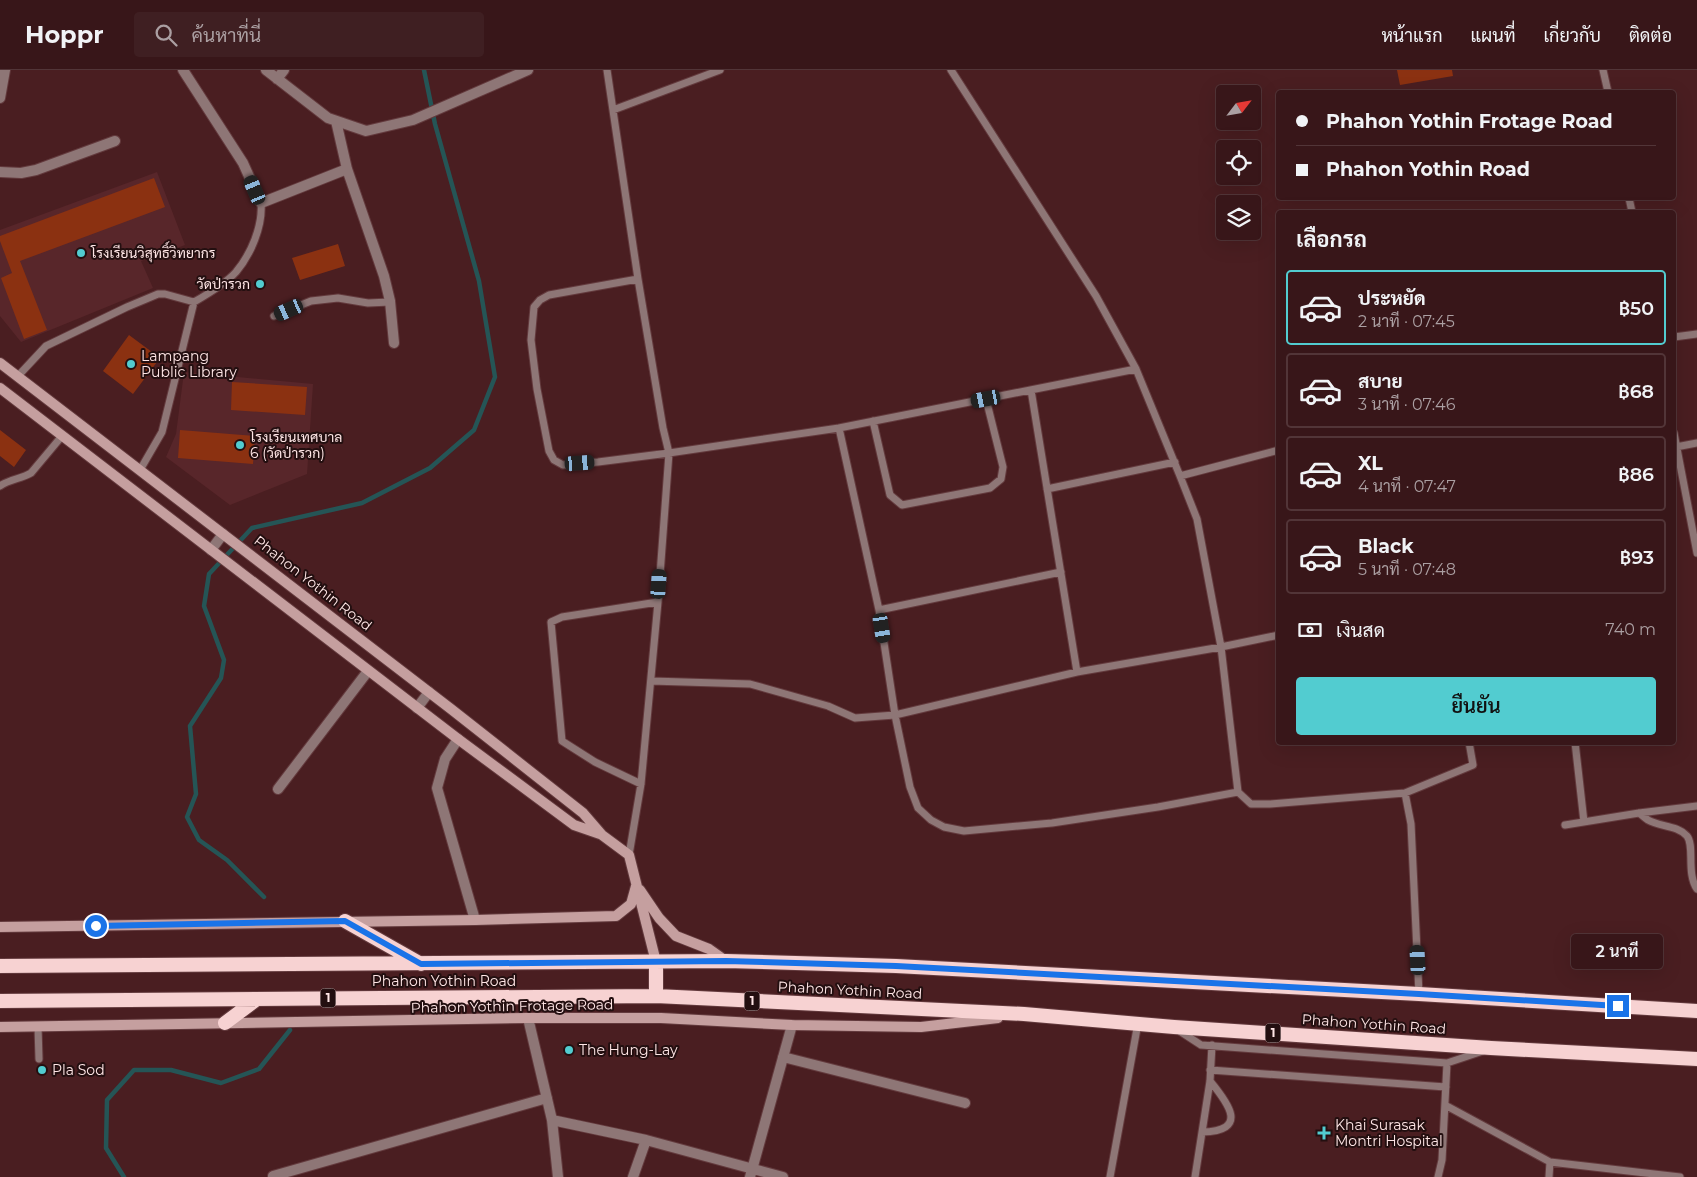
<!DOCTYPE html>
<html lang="th">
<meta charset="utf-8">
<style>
body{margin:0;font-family:Montserrat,Sarabun,sans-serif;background:#3f1f22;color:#f1f3f6;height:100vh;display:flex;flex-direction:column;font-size:19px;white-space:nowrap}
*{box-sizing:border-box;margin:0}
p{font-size:16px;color:#ab9fa2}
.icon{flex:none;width:28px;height:28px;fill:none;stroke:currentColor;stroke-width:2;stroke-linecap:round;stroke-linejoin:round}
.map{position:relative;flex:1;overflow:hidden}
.panel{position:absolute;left:1276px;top:140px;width:400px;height:535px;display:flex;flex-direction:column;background:#381619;border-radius:5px;box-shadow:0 5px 20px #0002,0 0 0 1px #523538}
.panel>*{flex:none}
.hud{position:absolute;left:1276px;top:20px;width:400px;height:110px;border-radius:5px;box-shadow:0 5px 20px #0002,0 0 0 1px #523538;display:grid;align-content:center;height:110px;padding:0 20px;background:#381619}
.needle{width:32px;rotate:59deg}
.fabs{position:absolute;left:1216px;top:15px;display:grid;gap:10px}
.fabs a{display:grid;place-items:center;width:45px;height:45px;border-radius:5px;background:#381619;box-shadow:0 5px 20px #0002,0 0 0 1px #523538;font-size:25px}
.end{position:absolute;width:22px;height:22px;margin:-11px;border:6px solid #1a73e8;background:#fff;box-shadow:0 0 0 2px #fff}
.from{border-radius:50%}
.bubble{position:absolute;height:35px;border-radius:5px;background:#381619;box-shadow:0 5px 20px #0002,0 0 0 1px #523538;font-size:16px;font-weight:600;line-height:35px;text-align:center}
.car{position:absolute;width:15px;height:30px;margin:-15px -8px;border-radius:6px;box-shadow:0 0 4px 1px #0007;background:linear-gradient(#222 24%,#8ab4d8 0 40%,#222 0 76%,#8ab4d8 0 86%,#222 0)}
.hud b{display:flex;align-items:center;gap:18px;height:48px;font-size:19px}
.hud b+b{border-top:1px solid #523538}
.hud i{width:12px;height:12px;background:#f1f3f6}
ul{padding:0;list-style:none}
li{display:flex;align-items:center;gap:15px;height:75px;margin:0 10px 8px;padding:0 10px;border:2px solid #523538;border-radius:5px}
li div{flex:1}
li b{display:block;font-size:19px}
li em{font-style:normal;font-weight:600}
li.selected{border-color:#52ccd0}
li>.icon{width:45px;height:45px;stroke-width:1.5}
h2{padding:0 20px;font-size:22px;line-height:60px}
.pay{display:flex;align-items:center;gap:12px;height:55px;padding:0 20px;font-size:19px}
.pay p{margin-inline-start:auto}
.action{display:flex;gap:10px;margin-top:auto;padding:10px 20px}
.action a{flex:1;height:58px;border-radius:5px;background:#52ccd0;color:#111;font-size:20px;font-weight:600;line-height:58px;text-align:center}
header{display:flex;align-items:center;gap:30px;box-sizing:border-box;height:70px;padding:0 25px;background:#381619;border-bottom:1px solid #523538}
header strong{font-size:24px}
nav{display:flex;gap:28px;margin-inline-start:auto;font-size:18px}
.search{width:350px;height:45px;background:#3f1f22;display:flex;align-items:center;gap:12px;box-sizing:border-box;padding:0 18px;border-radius:5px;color:#ab9fa2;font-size:19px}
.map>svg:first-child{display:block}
</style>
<header>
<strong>Hoppr</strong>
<div class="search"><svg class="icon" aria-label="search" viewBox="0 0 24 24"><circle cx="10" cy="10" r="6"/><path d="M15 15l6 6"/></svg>ค้นหาที่นี่</div>
<nav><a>หน้าแรก</a><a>แผนที่</a><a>เกี่ยวกับ</a><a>ติดต่อ</a></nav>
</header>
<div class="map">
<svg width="1697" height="1107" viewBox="0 0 1697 1107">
<rect width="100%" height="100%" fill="#4a1e21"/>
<!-- built -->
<path fill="#58262a" d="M157 102 185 175 141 191 153 218 21 272 0 246V160Z
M184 302 313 314 307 404 230 435 166 387 176 364Z"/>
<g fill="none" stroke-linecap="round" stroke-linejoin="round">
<!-- stream -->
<path stroke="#255556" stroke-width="4.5" d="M264 827 227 790 199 770 187 747 196 724 190 656 221 608 224 590 204 536 209 504 252 458 362 433 430 398 474 360 495 307 479 211 435 54 424 0
M124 1107 106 1078 107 1030 134 1000H171L221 1013 259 999 290 960"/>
</g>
<!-- building -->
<path fill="#8b3111" d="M1397 0H1452L1453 6 1400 15Z
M154 108 165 137 20 191 47 260 24 269 1 208 12 203 0 171V166Z
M338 174 345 196 300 210 292 188Z
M129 265 160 288 133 324 103 301Z
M232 312 307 317 305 345 231 340Z
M0 360 26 380 14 397 0 386Z
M180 360 255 366 253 394 178 388Z"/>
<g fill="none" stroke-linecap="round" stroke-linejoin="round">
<defs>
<path id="service" d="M607 0 638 209 663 358 669 383 658 532 641 714 629 785
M951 0 1096 226 1136 299 1180 406 1197 449 1221 577 1238 722 1251 734H1270L1405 723 1473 695 1469 672
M1603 0 1608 22
M613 40 720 0
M1629 128 1632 142
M638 209 549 225 540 230 534 237 531 270 537 319 549 381 554 390 563 395 598 392 669 383 839 358 1136 299
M274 246 311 231 338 228 368 233 390 232
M1674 267 1697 264
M18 306 46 276 127 237 158 224H165L194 232
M1031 320 1077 602
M873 351 890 425 902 435 990 418 1001 409 1003 397 986 329
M839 358 879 540 895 645 910 717 918 738 931 750 944 757 964 761 1052 753 1158 737 1238 722
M1674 363 1697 483
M1676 377 1697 373
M140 400 162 362 194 232C208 224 225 214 236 202 251 184 263 156 261 133
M1180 406 1279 380
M0 416C10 409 21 409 31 403L62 366
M1047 419 1175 392
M879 540 1061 502
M651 611 750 614 828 636 855 648 895 645 1077 602 1221 577 1279 565
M1575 672 1584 752
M641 714 595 692 562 671 551 552 562 547 658 532
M1405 723 1411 754 1419 924
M1639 743C1642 745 1645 748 1648 750 1660 757 1677 755 1687 766 1695 776 1686 803 1697 819
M1565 755 1639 743 1697 736
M38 957 39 989
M1178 960 1201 975 1447 993 1483 981
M1210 1000 1446 1017
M1445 1035 1550 1092 1680 1107
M1202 1062C1249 1061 1229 1034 1210 1011
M1110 1107 1138 953
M1195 1107 1210 1011 1212 975
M1438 1107 1442 1090 1447 993
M1549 1107 1550 1092"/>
<path id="minor" d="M183 0 243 93 261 133 347 99
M266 0 328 48 366 61 413 50 528 0
M277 9 284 0
M0 28 5 0
M336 51 347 99 384 206 390 231 394 273
M0 102 21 103 36 100 115 71
M458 669 445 689 437 718 475 850
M278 719 368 601
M528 948 552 1050 558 1107
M783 987 965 1033
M552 1050 646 1070 783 1107
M273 1106 547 1028
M633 1107 646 1070
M750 1107 792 955"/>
<path id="tertiary" d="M211 480 223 464
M417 638 429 622"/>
<path id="secondary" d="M0 293 451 639 583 743 602 765 629 785 656 892
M0 318 458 669 574 755 600 764
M640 820 659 848 676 866 709 879 726 891
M0 857 475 850 616 846 631 834 636 816
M0 957 528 948H661L792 955 921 957 998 948"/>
<path id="trunk" d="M345 851 421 894
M656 892V926
M0 896 726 891 896 896 1419 924 1697 941
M0 931 656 926 1024 944 1174 957 1491 978 1697 989
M225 953 257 929"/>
</defs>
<!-- service casing -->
<use href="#service" stroke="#633a3d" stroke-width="9"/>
<!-- minor casing -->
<use href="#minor" stroke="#633a3d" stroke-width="12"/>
<!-- tertiary casing -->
<use href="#tertiary" stroke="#633a3d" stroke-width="12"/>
<!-- secondary casing -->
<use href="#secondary" stroke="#633a3d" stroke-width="12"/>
<!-- trunk casing -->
<use href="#trunk" stroke="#633a3d" stroke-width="16"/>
<!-- service -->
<use href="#service" stroke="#8e7676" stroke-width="7"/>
<!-- minor -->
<use href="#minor" stroke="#8e7676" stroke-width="10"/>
<!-- tertiary -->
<use href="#tertiary" stroke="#8e7676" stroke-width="10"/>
<!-- secondary -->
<use href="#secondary" stroke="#c59f9f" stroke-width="10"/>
<!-- trunk -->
<use href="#trunk" stroke="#f7d2d2" stroke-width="14"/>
</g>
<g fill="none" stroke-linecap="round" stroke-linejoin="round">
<!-- route -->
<path stroke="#1a73e8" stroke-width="6" d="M96 856 345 851 421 894 726 891 896 896 1419 924 1618 936"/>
</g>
<!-- markers -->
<g fill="#52ccd0" stroke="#230f10" stroke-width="2">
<circle cx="81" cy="183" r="5"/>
<circle cx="260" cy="214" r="5"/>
<circle cx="131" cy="294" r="5"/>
<circle cx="240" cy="375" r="5"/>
<circle cx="569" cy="980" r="5"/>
<circle cx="42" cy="1000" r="5"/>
<path d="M1321.5 1055.5h5v5h5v5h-5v5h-5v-5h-5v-5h5z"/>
</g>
<g text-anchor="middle" stroke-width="4" stroke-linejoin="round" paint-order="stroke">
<!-- shield labels -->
<g fill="#230f10" stroke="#bda6a6" stroke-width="1">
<rect x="320.5" y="918.5" width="15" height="19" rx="4"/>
<rect x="744.5" y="921.5" width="15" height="19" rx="4"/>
<rect x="1265.5" y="953.5" width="15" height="19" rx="4"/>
</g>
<g font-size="12" font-weight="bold" fill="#ffe6e6">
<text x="328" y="932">1</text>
<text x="752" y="935">1</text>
<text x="1273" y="967">1</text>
</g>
<!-- poi labels -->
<g font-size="14" fill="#ffe6e6" stroke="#230f10" text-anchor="start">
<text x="91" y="188">โรงเรียนวิสุทธิ์วิทยากร</text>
<text x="250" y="219" text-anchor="end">วัดป่ารวก</text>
<text x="141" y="291">Lampang<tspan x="141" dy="16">Public Library</tspan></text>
<text x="250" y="372">โรงเรียนเทศบาล<tspan x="250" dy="16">6 (วัดป่ารวก)</tspan></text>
<text x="579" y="985">The Hung-Lay</text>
<text x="52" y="1005">Pla Sod</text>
<text x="1335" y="1060">Khai Surasak<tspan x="1335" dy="16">Montri Hospital</tspan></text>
</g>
<!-- street labels -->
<g font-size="14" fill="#ffe6e6" stroke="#230f10">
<text transform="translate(313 513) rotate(38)" y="5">Phahon Yothin Road</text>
<text x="444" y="916">Phahon Yothin Road</text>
<text transform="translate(850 920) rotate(3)" y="5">Phahon Yothin Road</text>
<text transform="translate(512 936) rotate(-1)" y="5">Phahon Yothin Frotage Road</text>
<text transform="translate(1374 954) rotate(4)" y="5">Phahon Yothin Road</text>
</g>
</g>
</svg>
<div class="fabs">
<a><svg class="needle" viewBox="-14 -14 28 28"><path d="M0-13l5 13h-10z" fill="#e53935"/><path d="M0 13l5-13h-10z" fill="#ab9fa2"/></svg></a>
<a><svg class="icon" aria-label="locate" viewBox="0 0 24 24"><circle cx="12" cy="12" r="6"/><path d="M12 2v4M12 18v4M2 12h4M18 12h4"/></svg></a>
<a><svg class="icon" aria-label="layers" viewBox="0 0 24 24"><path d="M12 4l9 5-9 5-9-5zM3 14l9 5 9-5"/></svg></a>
</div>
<i class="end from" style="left:96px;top:856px"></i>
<i class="end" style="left:1618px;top:936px"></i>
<div class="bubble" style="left:1571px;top:864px;width:92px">2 นาที</div>
<i class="car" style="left:255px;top:120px;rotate:337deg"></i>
<i class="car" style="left:289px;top:240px;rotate:246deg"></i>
<i class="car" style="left:986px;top:329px;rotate:259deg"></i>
<i class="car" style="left:580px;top:393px;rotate:86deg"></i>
<i class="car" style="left:659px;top:514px;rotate:4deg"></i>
<i class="car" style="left:882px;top:558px;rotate:171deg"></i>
<i class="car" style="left:1418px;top:890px;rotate:357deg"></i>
<div class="hud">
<b><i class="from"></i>Phahon Yothin Frotage Road</b>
<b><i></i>Phahon Yothin Road</b>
</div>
<section class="panel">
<h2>เลือกรถ</h2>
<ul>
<li class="selected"><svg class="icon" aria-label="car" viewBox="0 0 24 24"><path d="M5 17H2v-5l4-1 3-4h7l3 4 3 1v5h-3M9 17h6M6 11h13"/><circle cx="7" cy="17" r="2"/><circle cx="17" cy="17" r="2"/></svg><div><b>ประหยัด</b><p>2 นาที · 07:45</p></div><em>฿50</em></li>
<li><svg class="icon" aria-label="car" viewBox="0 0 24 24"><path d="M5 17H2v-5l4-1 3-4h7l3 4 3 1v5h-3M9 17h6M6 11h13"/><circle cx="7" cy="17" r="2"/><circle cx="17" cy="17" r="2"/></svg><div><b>สบาย</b><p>3 นาที · 07:46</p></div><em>฿68</em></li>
<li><svg class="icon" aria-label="car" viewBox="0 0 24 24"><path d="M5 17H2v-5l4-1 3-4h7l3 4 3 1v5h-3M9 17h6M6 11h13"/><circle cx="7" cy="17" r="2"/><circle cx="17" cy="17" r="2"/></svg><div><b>XL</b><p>4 นาที · 07:47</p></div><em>฿86</em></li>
<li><svg class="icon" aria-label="car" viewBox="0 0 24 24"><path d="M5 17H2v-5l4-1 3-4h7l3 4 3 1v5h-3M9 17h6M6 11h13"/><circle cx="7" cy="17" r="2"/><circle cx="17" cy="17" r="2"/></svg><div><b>Black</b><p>5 นาที · 07:48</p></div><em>฿93</em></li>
</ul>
<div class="pay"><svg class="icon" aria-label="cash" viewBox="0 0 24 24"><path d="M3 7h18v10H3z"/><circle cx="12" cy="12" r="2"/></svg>เงินสด<p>740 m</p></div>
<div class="action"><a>ยืนยัน</a></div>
</section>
</div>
